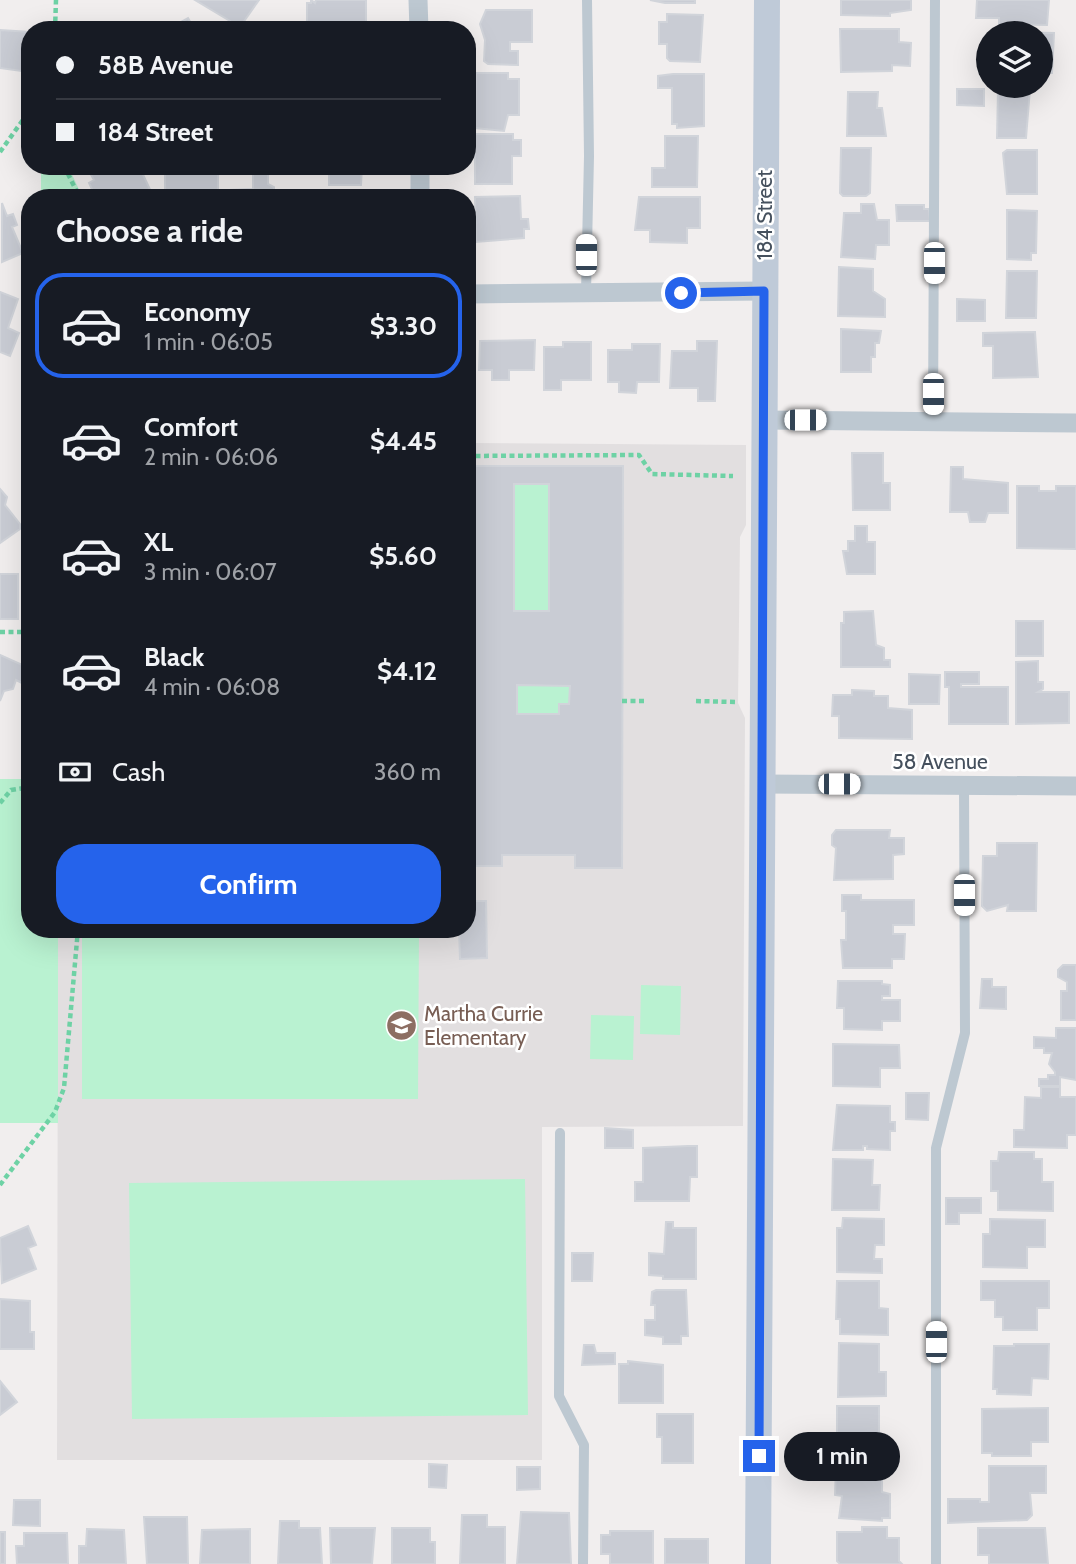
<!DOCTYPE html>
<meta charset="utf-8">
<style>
body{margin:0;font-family:Cabin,sans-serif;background:#20242c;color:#f1f3f6;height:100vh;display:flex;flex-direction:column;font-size:26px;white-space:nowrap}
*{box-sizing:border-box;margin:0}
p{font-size:23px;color:#9ea1a6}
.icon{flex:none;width:38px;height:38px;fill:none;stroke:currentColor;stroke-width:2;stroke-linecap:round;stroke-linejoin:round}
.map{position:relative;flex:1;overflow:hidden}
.drawer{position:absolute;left:21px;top:189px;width:455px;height:749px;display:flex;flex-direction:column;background:#171b24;border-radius:28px;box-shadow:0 7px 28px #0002}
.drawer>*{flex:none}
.top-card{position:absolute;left:21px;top:21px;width:455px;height:154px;border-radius:28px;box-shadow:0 7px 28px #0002;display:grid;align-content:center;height:154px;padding:0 35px;background:#171b24}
.controls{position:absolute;left:976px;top:21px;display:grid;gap:14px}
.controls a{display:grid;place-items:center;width:77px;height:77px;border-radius:50%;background:#171b24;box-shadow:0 7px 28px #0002;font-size:35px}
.end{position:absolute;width:32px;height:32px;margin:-16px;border:9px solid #2563eb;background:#fff;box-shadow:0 0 0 4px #fff}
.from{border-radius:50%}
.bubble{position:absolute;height:49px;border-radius:24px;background:#171b24;box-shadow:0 7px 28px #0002;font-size:23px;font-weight:700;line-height:49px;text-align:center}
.car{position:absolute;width:21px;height:42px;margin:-21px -10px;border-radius:9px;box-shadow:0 0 5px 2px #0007;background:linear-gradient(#fff 24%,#345 0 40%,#fff 0 76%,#345 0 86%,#fff 0)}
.top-card b{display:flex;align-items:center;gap:24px;height:66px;font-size:26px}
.top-card b+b{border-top:2px solid #363941}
.top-card i{width:18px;height:18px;background:#f1f3f6}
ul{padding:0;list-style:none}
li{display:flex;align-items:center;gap:21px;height:105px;margin:0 14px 10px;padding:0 21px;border:4px solid transparent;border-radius:28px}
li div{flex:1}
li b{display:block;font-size:26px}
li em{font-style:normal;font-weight:700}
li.selected{border-color:#2563eb}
li>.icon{width:63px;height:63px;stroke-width:1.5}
h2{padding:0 35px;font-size:32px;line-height:84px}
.pay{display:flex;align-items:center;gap:18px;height:77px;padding:0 35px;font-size:26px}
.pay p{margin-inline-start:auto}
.action{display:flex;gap:14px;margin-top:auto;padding:14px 35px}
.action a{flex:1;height:80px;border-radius:28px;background:#2563eb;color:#fff;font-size:28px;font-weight:700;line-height:80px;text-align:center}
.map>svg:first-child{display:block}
</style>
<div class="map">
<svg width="1076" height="1564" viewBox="0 0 1076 1564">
<rect width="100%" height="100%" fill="#f1eeee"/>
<!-- education -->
<path fill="#e2dfe0" d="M467 443 746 445V525L740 537 738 703 745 718 743 1126 542 1127V1460H57L58 929H467Z"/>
<!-- green -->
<path fill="#b9f2d1" d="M41 166H68L83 198H41Z
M514 484H549V611H514Z
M517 685 570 686 569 704H560L559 714H517Z
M0 779H30V929H58V1123H0Z
M82 929H419L418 1099H82Z
M641 985 681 986 680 1035 640 1034Z
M591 1015 634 1016 633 1060 590 1059Z
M525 1179 528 1415 132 1419 129 1183Z"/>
<!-- building -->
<path fill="#c9ccd4" stroke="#d1d4da" stroke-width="2" fill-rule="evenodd" d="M195 0H259L240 27Z
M311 0 315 3 316 0H366V30H307V3H311Z
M650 0H695V3H665Z
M841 0H911V10L890 13V16L841 15Z
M977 0H1049L1047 25 999 24V18H976Z
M486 10H532V42H510V51H518V65L488 64 484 61 485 40 480 24Z
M667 14 703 15 700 62 670 61 667 58V44H659V22H667Z
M188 18 195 30H168V29Z
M840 29H899V42L911 43 910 66 892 65V71L841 72Z
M0 30 30 32V78H22V71L0 68Z
M996 32 1054 33 1052 73H1041V33Z
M981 44H989V67L981 66Z
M476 73H508V79H519V115H508L504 131 475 128Z
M673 74H704V126L677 128V124H672V88H658V76Z
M957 89H984V106L957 105Z
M998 89H1030L1026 138H997Z
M848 92H878L877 108H882L886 136H847Z
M475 134H513V140H521V156H512V184H475Z
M665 136H698L697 187H652V168H665Z
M841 148H871L870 193 866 196H843L840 193Z
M1007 150H1037V194H1007L1003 153Z
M104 166H139L154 198H96L89 183 94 180 90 173Z
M165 166H218V198H165Z
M329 166H362L361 185H329Z
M253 169H268V184L274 187V198H230V190L253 189Z
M520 196 521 219H528L529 229H524V238L476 242 475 197Z
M639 197H700V228H687V243L650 242V230H635Z
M2 203 7 216 13 214 17 225 12 227 23 253 2 262Z
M861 204H874L877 220H889V245H876L875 259 841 257 844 213H861Z
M896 205H924V209H929L930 221H897Z
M1007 210 1037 211 1036 253H1031V260L1007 259Z
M839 267 873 269V291L885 299V317L838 316Z
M1007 271H1037L1036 318H1006Z
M0 292 18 299 8 328 19 333 10 356 0 352Z
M957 299 985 300V321H957Z
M841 329 881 331 879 343H875V357H871V372H841Z
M1035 332 1038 377 993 378V346H983V333Z
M535 340 534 370H509V380H492V370H479L480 341Z
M697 341H717L715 401H698V388H670L672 351H697Z
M563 342H591V380H561V390H544V347H563Z
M632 344H660L659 382H637L636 393 619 392V382H608V350H632Z
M852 453H883V483H890V510H853Z
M467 466H623L622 868H575V855H502V866H467ZM514 484H549V611H514ZM517 685 570 686 569 704H559V714H517Z
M951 467H963V479L1008 483V513H988L985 522H970L968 512H950Z
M1017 486H1039V491H1056V486H1076V549L1017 548Z
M0 489 7 497 5 505 20 524V529L0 543Z
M855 526H867V542H875V574H847L843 551H848V541H855Z
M0 574H18V619H0Z
M873 611 876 645 884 648V660H890V667H841V623H844V612Z
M1016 621H1043V656H1016Z
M0 655 27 667 22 683 16 680 13 689 4 691 0 701Z
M1038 661V682H1043V689L1038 692H1069V723L1016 724V662Z
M945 672H979V684H961V687H1008V724H949V687H945Z
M909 674 940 675 939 704H909Z
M852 690 874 691V696H888V708L912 710V739L839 738V716H832L833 695H852Z
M836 830H890L889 838H904V854L893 855V879L834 880 836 848 832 845V835Z
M997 843H1037L1036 911H1007L1008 905 987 911 982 906 983 856H997Z
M842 895H861V900H914V925H893V934H905L904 959H892V968H843L841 940H846V911H842Z
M467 901H486L487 958 460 959 459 929H467Z
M1063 965H1076V1020H1061V991H1067V982L1058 977V970Z
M982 979H992V987H1006V1009L980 1008Z
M838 981H882V984L890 985V996H882V1000H900V1021H882V1030L844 1029V1008H837Z
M1056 1028H1076V1080L1060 1077V1086H1039V1079H1048V1075H1055V1072L1049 1064 1052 1053H1044V1048H1034V1037L1056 1038Z
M833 1044 899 1045 900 1068H880V1087L833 1086Z
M1041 1087H1060V1097H1076V1135H1067V1148L1014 1147V1130H1024L1025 1097 1041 1098Z
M906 1093H929L928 1120 906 1119Z
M837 1105 890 1106V1122H895V1131H890V1150L867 1149V1146H863V1150H833Z
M605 1128 633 1130V1148H605Z
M688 1146H697V1177H690L689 1201H635V1182H643V1148Z
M999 1152H1034V1159H1042V1182H1053V1211L998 1210V1191H991V1161H998Z
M833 1159 873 1160 872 1185H880L879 1210H832Z
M946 1198H981V1213H959V1224H946Z
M843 1218 884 1219V1245H875L874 1259H882V1273L837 1272V1228H842Z
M990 1219 1045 1220V1247H1027V1268L983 1267V1234H990Z
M666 1222H673V1228H696V1279H663V1276L649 1275V1253L664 1254Z
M28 1226 36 1245 28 1248 36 1269 2 1283 0 1238Z
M572 1253H593L592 1281H572Z
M837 1281H879V1308L888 1309V1335L840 1334V1319H836Z
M981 1281H1049V1308H1037V1330H1003V1317H995V1300H981Z
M656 1290H686L688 1336H681V1344H663V1337L645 1335V1320H655V1305H651L652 1292Z
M0 1299 30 1301V1332H34V1349H0Z
M839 1343 879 1344V1372H886V1396L838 1397Z
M1014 1344H1049L1048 1379 1032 1378 1031 1395 997 1394V1389H993L994 1346H1014Z
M584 1345H594L596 1353H615V1364L582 1365Z
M628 1361 663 1365V1403H619V1364H628Z
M0 1381 17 1402 0 1415Z
M837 1406H879V1435H887V1460L847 1461V1451H841V1434H837Z
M1048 1408V1442H1031V1456H992V1453H982V1409Z
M657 1414H693V1463H662V1437H657Z
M429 1464 447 1465 446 1488 429 1487Z
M854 1464H867L866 1469H882V1492L890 1494V1518H882V1521L839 1518 842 1496 835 1495 836 1468 854 1469Z
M989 1466H1046V1493H1030L1032 1515 1027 1520 948 1523V1499H980V1502H989Z
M517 1467H540V1489L517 1490Z
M14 1500H40V1526L13 1525Z
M521 1512 569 1513 571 1564H517Z
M462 1515H487V1527H505V1564H460Z
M144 1517H187L188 1564H147Z
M280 1521H299V1528H320L322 1564H278Z
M862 1527H887V1538H899V1561L902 1564H840L837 1561V1532H862Z
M330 1528H375L372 1564H331Z
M392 1528H430V1542H435V1564H392Z
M978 1528H1045L1048 1564H989V1555H978Z
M87 1529 124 1530 126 1564H79V1546H86Z
M250 1529V1564H200L202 1530Z
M610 1531H653V1564H610V1554H601V1535H610Z
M0 1532H5V1564H0Z
M24 1533H67L68 1564H17L16 1546H24Z
M665 1539H708V1564H665Z"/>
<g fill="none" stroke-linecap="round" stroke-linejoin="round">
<!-- path -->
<path stroke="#6ed2a5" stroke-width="4.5" stroke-dasharray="5 3.5" stroke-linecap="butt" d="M55 30 56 0
M0 152 30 110
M64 166 80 198
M467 456 639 455 652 474 733 476
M0 632H30
M622 701H645
M696 701 735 702
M0 803 11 790 30 787
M89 929 90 930
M0 1185 55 1112 64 1088 78 929"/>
<!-- service -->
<path stroke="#bdc8d1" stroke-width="10" d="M586 293 589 156 587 0
M933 420 935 0
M560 1133 559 1396 584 1445 583 1564
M936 1564V1148L965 1033 964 784"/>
<!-- minor -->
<path stroke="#bdc8d1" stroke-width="19" d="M418 0 419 30
M420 166V198
M467 294 764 291
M763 420 1076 423
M762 784 1076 786"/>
<!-- secondary -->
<path stroke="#bfcad8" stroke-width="26" d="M758 1564 767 0"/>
</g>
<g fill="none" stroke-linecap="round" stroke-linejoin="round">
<!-- route -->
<path stroke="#2563eb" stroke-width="9" d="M681 293 764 291 759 1456"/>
</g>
<!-- icons -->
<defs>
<symbol id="school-disc" viewBox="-11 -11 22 22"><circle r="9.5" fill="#8d6e63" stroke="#fff"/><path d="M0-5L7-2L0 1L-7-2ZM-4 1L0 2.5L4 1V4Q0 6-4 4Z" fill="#fff"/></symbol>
</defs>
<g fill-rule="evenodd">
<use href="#school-disc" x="384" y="1008" width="35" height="35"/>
</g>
<g text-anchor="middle" stroke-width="5" stroke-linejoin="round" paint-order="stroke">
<!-- street labels -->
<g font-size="21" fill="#45505d" stroke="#fff">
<text transform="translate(765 215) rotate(-90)" y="7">184 Street</text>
<text x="940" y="769">58 Avenue</text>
</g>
<!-- education labels -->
<g font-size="21" fill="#785e54" stroke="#fff" text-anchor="start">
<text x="424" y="1021">Martha Currie<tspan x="424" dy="24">Elementary</tspan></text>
</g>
</g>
</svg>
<div class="controls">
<a><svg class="icon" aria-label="layers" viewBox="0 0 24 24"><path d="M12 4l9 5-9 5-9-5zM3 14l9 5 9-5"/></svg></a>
</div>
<i class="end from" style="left:681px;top:293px"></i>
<i class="end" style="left:759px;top:1456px"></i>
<div class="bubble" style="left:784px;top:1432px;width:116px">1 min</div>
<i class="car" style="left:586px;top:255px;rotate:0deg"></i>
<i class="car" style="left:934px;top:263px;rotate:180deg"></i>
<i class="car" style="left:933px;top:394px;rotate:180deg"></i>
<i class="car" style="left:805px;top:420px;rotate:90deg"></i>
<i class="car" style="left:839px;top:784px;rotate:90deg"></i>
<i class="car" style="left:964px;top:895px;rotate:180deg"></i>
<i class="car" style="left:936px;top:1342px;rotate:0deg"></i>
<div class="top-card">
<b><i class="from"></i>58B Avenue</b>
<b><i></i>184 Street</b>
</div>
<section class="drawer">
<h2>Choose a ride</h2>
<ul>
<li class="selected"><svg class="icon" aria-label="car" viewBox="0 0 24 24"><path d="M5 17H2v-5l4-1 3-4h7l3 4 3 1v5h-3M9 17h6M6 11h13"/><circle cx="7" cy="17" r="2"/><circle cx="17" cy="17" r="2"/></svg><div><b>Economy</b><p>1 min · 06:05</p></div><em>$3.30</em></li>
<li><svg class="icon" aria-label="car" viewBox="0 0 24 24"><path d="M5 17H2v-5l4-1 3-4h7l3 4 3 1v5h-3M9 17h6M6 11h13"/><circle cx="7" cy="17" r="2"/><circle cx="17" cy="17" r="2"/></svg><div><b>Comfort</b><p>2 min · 06:06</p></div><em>$4.45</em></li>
<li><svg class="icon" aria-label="car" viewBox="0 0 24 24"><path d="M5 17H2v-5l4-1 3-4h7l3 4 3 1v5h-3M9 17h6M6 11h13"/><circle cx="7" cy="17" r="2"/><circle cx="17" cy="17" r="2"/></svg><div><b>XL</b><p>3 min · 06:07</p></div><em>$5.60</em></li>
<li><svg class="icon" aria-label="car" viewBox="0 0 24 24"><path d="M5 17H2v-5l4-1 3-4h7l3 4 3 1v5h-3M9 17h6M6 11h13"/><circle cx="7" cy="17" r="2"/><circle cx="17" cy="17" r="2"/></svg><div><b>Black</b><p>4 min · 06:08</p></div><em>$4.12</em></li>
</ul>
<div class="pay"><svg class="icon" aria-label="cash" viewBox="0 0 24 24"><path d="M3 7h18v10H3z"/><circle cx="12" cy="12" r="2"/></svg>Cash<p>360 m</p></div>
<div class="action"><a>Confirm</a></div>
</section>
</div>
